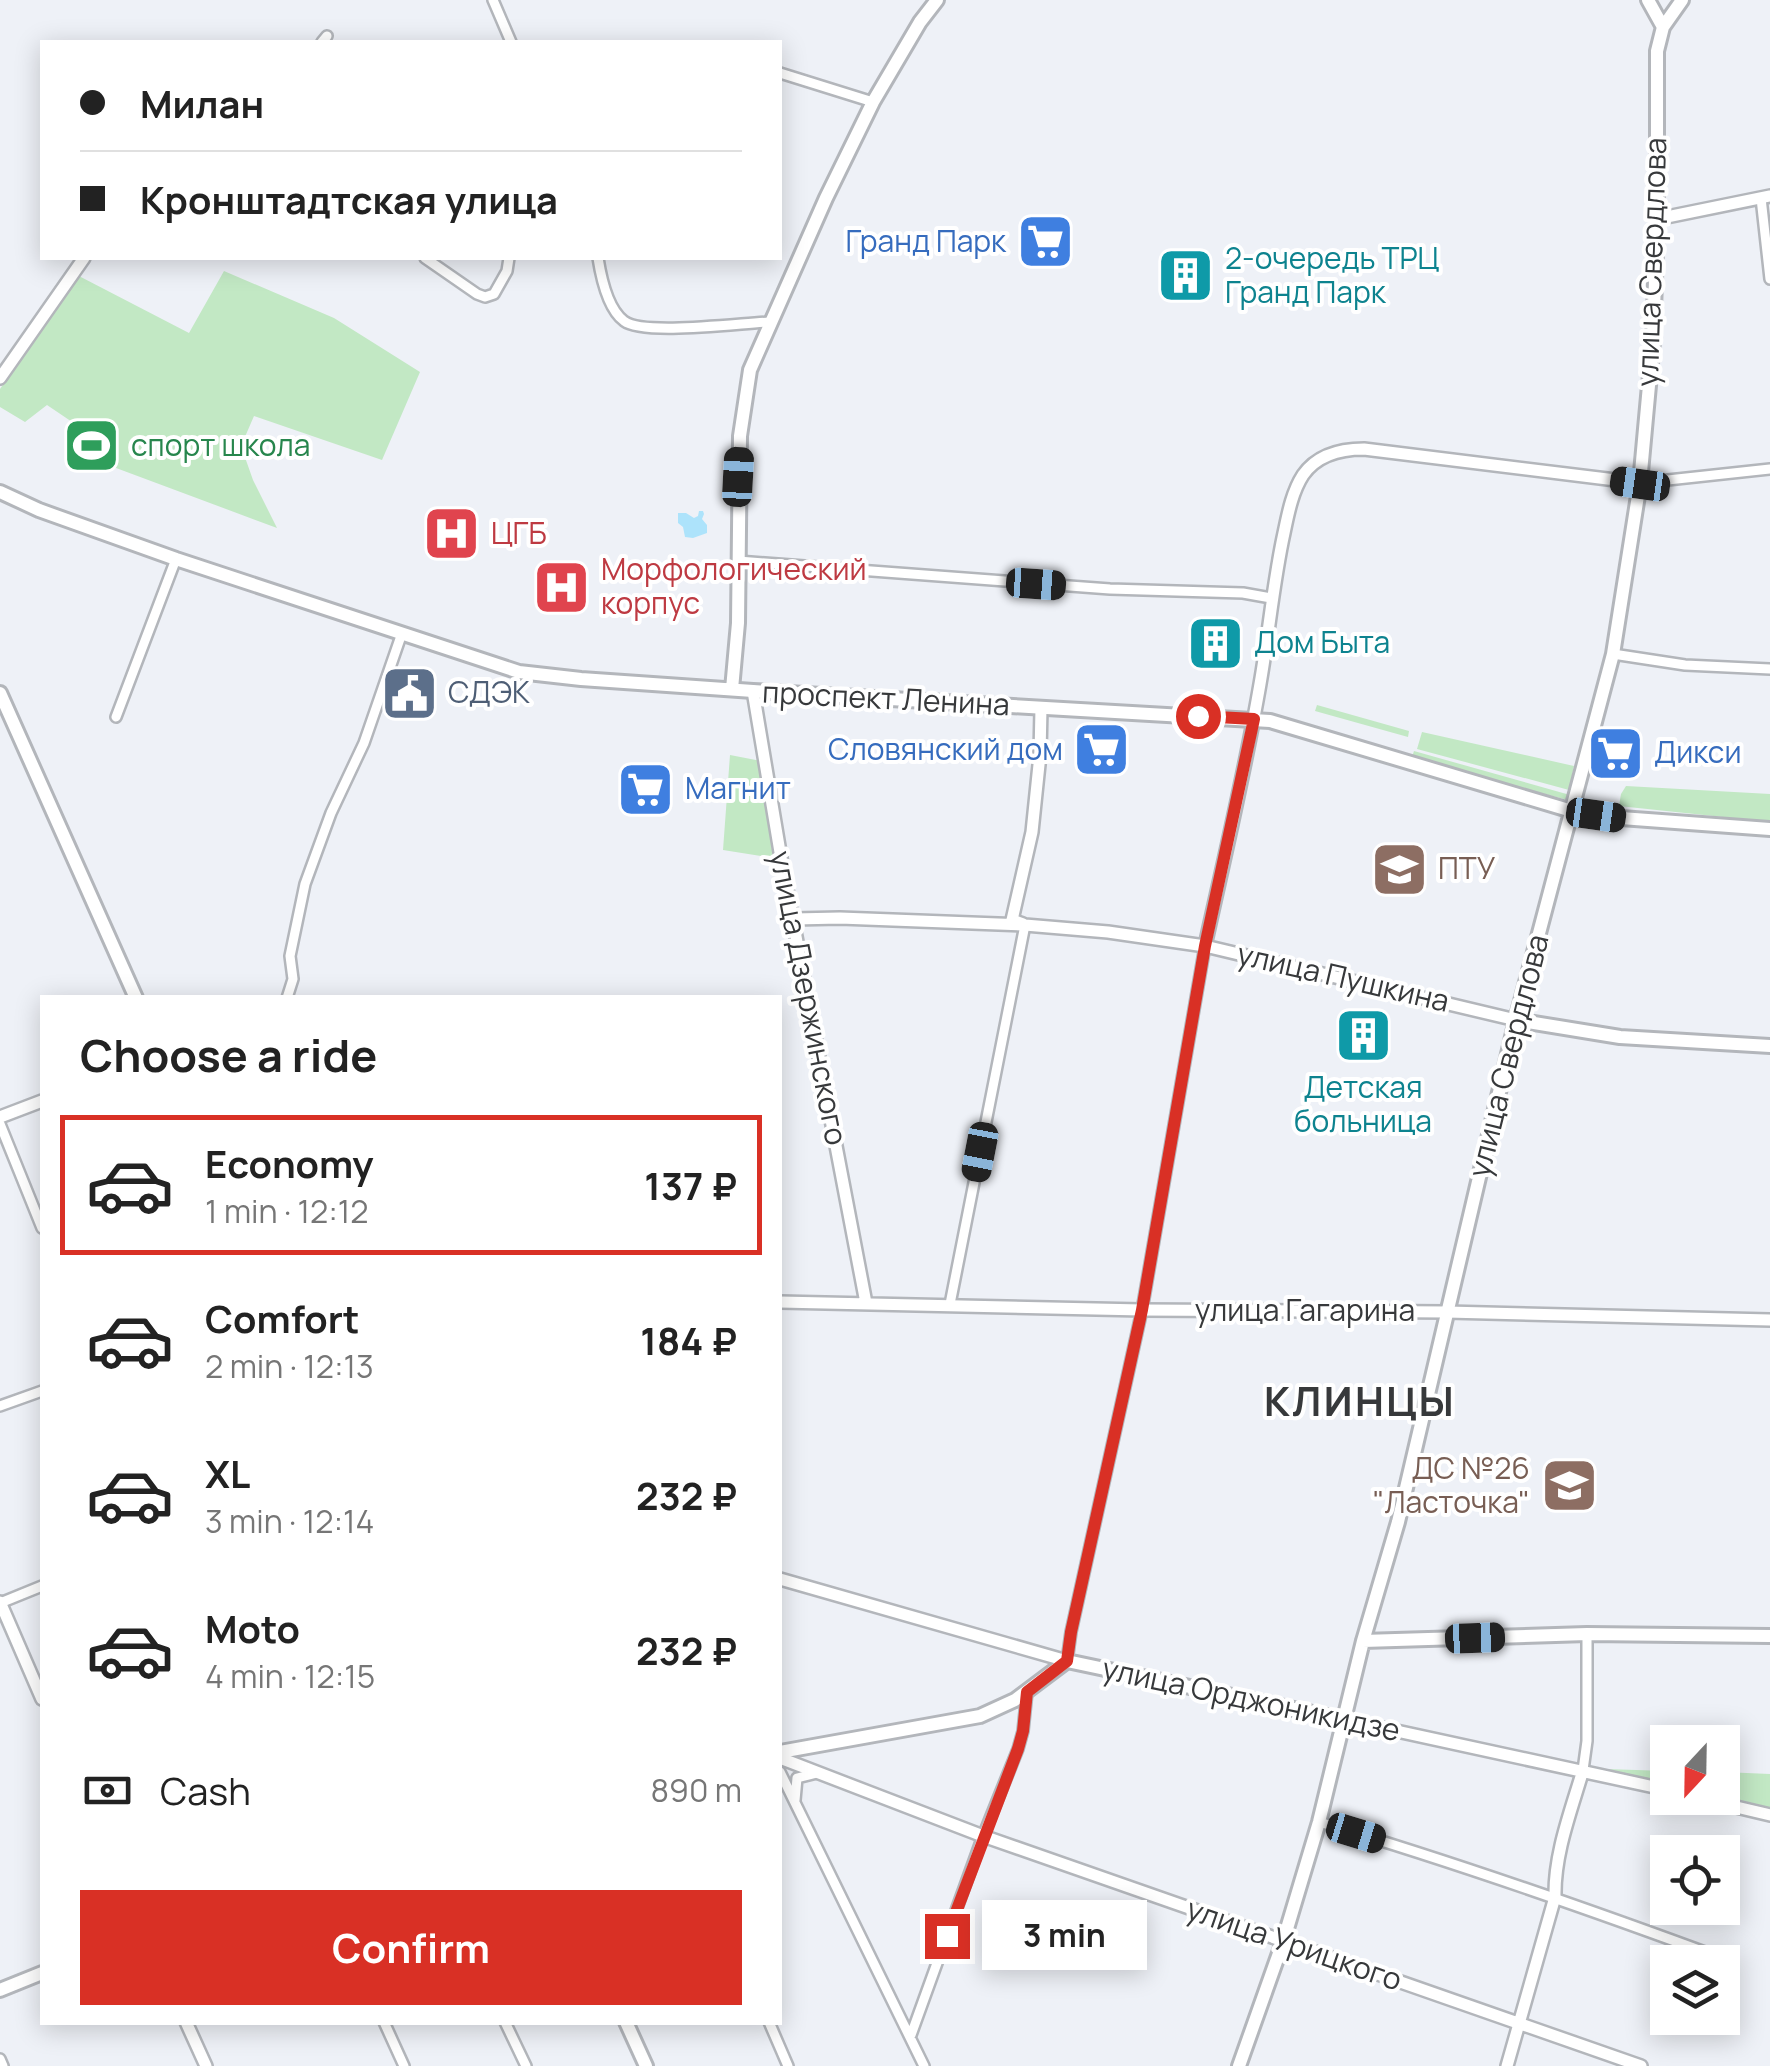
<!DOCTYPE html>
<meta charset="utf-8">
<style>
body{margin:0;font-family:Manrope,sans-serif;background:#f6f6f6;color:#222;height:100vh;display:flex;flex-direction:column;font-size:38px;white-space:nowrap}
*{box-sizing:border-box;margin:0}
p{font-size:32px;color:#767676}
.icon{flex:none;width:55px;height:55px;fill:none;stroke:currentColor;stroke-width:2;stroke-linecap:round;stroke-linejoin:round}
.map{position:relative;flex:1;overflow:hidden}
.drawer{position:absolute;left:40px;top:995px;width:742px;height:1030px;display:flex;flex-direction:column;background:#fff;border-radius:0px;box-shadow:0 5px 25px #0003}
.drawer>*{flex:none}
.guide{position:absolute;left:40px;top:40px;width:742px;height:220px;border-radius:0px;box-shadow:0 5px 25px #0003;display:grid;align-content:center;height:220px;padding:0 40px;background:#fff}
.needle{width:65px;rotate:202deg}
.controls{position:absolute;left:1650px;top:1725px;display:grid;gap:20px}
.controls a{display:grid;place-items:center;width:90px;height:90px;border-radius:0px;background:#fff;box-shadow:0 5px 25px #0003;font-size:50px}
.end{position:absolute;width:45px;height:45px;margin:-22px;border:12px solid #d93025;background:#fff;box-shadow:0 0 0 5px #fff}
.from{border-radius:50%}
.bubble{position:absolute;height:70px;border-radius:0px;background:#fff;box-shadow:0 5px 25px #0003;font-size:32px;font-weight:700;line-height:70px;text-align:center}
.car{position:absolute;width:30px;height:60px;margin:-30px -15px;border-radius:12px;box-shadow:0 0 8px 2px #0007;background:linear-gradient(#222 24%,#8ab4d8 0 40%,#222 0 76%,#8ab4d8 0 86%,#222 0)}
.guide b{display:flex;align-items:center;gap:35px;height:95px;font-size:38px}
.guide b+b{border-top:2px solid #e0e0e0}
.guide i{width:25px;height:25px;background:#222}
ul{padding:0;list-style:none}
li{display:flex;align-items:center;gap:30px;height:140px;margin:0 20px 15px;padding:0 20px;border:5px solid transparent;border-radius:0px}
li div{flex:1}
li b{display:block;font-size:38px}
li em{font-style:normal;font-weight:700}
li.current{border-color:#d93025}
li>.icon{width:90px;height:90px;stroke-width:1.5}
h2{padding:0 40px;font-size:45px;line-height:120px}
.pay{display:flex;align-items:center;gap:25px;height:110px;padding:0 40px;font-size:38px}
.pay p{margin-inline-start:auto}
.primary-button{display:flex;gap:20px;margin-top:auto;padding:20px 40px}
.primary-button a{flex:1;height:115px;border-radius:0px;background:#d93025;color:#fff;font-size:40px;font-weight:700;line-height:115px;text-align:center}
.map>svg:first-child{display:block}
</style>
<div class="map">
<svg width="1770" height="2066" viewBox="0 0 1770 2066">
<rect width="100%" height="100%" fill="#eef1f7"/>
<!-- green -->
<path fill="#c2e8c4" d="M224 271 334 318 420 372 382 460 254 416 241 446 253 480 277 528 108 465 115 451 47 405 25 422 0 407V389L77 275 189 333Z
M1317 705 1409 731 1408 737 1315 711Z
M1422 732 1574 766 1569 790 1417 749Z
M1414 751 1570 795 1568 800 1411 760Z
M730 755 761 761 773 858 723 850Z
M1626 786 1770 794V822L1619 806 1621 794Z
M1605 1769 1667 1771V1784Z
M1723 1772 1770 1774V1808L1723 1797Z"/>
<!-- water -->
<path fill="#ade3fb" d="M699 511H703L704 514 702 519 707 525V533L693 538 685 537 683 527 678 523V513H686L694 518 698 516Z"/>
<g fill="none" stroke-linecap="round" stroke-linejoin="round">
<defs>
<path id="minor" d="M493 0 511 42
M322 42 327 36
M780 73 873 102
M1761 198 1770 279
M425 258 477 294 485 297 494 294 507 271 509 258
M598 258C601 277 608 309 624 321 643 336 741 323 770 322
M1640 483 1770 469
M738 561 1110 589 1243 593 1271 598
M1613 654 1685 665 1770 669
M116 717 176 559
M287 998 293 979 290 956 305 884 331 813 364 743 402 633
M0 1124 42 1228
M950 1304 1025 925
M0 1406 42 1391
M0 1603 42 1586
M1067 1661 1071 1632 1142 1310 1205 946
M1583 1770 1587 1741V1634
M780 1772 924 2066
M795 1800 797 1778 817 1773
M1319 1822C1458 1863 1594 1911 1729 1961
M384 2022 404 2066
M505 2022 526 2066
M769 2022 788 2066
M911 2035 983 1836 1018 1749 1023 1731 1027 1692
M0 2059 3 2066"/>
<path id="tertiary" d="M1657 219 1770 196
M0 378 84 258
M753 691 781 858 866 1303
M794 919 840 918 1025 925 1108 932 1205 946 1516 1020
M1023 924 1012 920 1032 832 1040 755 1041 708
M1205 946C1224 859 1245 772 1260 684 1269 633 1273 583 1284 533 1288 514 1292 492 1303 475 1317 455 1341 449 1364 449L1640 483
M0 1117 42 1101
M780 1302 1142 1310 1447 1312 1770 1320
M780 1579 1067 1661
M0 1602 42 1699
M1346 1720 1668 1790
M780 1758 983 1836 1641 2066
M1698 1798 1770 1815
M186 2022 206 2066
M1507 2066 1555 1897C1554 1854 1571 1811 1583 1770"/>
<path id="secondary" d="M1663 27 1682 0
M0 492 39 510 176 559 519 672 581 679 753 691 1270 721 1572 811 1621 818 1770 829
M732 689 738 623 740 436 750 370 826 198 873 102 920 22 937 0
M0 693 136 998
M1516 1020 1620 1037 1770 1046
M1363 1641 1587 1634 1770 1636
M780 1752 980 1716 1015 1700 1067 1661 1346 1720
M0 1990 42 1973
M626 2022 646 2066
M1239 2066 1283 1942 1319 1822 1363 1641 1398 1522 1516 1020 1613 654 1640 483 1653 342 1657 219V51L1663 27 1648 0"/>
</defs>
<!-- minor casing -->
<use href="#minor" stroke="#b3b6bb" stroke-width="14"/>
<!-- tertiary casing -->
<use href="#tertiary" stroke="#b3b6bb" stroke-width="16"/>
<!-- secondary casing -->
<use href="#secondary" stroke="#b3b6bb" stroke-width="18"/>
<!-- minor -->
<use href="#minor" stroke="#fff" stroke-width="9"/>
<!-- tertiary -->
<use href="#tertiary" stroke="#fff" stroke-width="11"/>
<!-- secondary -->
<use href="#secondary" stroke="#fff" stroke-width="12"/>
</g>
<g fill="none" stroke-linecap="round" stroke-linejoin="round">
<!-- route -->
<path stroke="#d93025" stroke-width="12" d="M947 1936 1018 1749 1023 1731 1027 1692 1067 1661 1071 1632 1142 1310 1205 946 1254 719 1198 716"/>
</g>
<!-- icons -->
<defs>
<symbol id="supermarket-square" viewBox="-11 -11 22 22"><rect x="-9" y="-9" width="18" height="18" rx="4" fill="#3f7fe0" stroke="#fff"/><path d="M-6-5.5h2.5l.6 2H6L4.5 2H-2.5L-4.4-4H-6ZM-1.5 3.2a1.3 1.3 0 1 0 .1 0ZM3 3.2a1.3 1.3 0 1 0 .1 0Z" fill="#fff"/></symbol>
<symbol id="building-square" viewBox="-11 -11 22 22"><rect x="-9" y="-9" width="18" height="18" rx="4" fill="#0f9aa8" stroke="#fff"/><path d="M-4-6H4V6H1V3H-1V6H-4ZM-2.5-4.3h1.7v1.8h-1.7ZM.8-4.3h1.7v1.8H.8ZM-2.5-1h1.7V.8h-1.7ZM.8-1h1.7V.8H.8Z" fill="#fff"/></symbol>
<symbol id="stadium-square" viewBox="-11 -11 22 22"><rect x="-9" y="-9" width="18" height="18" rx="4" fill="#2e9e5b" stroke="#fff"/><path d="M0-5a6.5 5 0 1 0 0 10a6.5 5 0 1 0 0-10ZM-3.5-1.8h7v3.6h-7Z" fill="#fff"/></symbol>
<symbol id="hospital-square" viewBox="-11 -11 22 22"><rect x="-9" y="-9" width="18" height="18" rx="4" fill="#e0444e" stroke="#fff"/><path d="M-5-5h3v3.5h4V-5h3V5h-3V1.5h-4V5h-3Z" fill="#fff"/></symbol>
<symbol id="civic-square" viewBox="-11 -11 22 22"><rect x="-9" y="-9" width="18" height="18" rx="4" fill="#5c6f8a" stroke="#fff"/><path d="M-.6-6.5H3V-4.5H.6V-3L4-1V1h2V6H-6V1h2V-1L-.6-3ZM-1.2 2.5V6h2.4V2.5Z" fill="#fff"/></symbol>
<symbol id="university-square" viewBox="-11 -11 22 22"><rect x="-9" y="-9" width="18" height="18" rx="4" fill="#8d6e63" stroke="#fff"/><path d="M0-5L7-2L0 1L-7-2ZM-4 1L0 2.5L4 1V4Q0 6-4 4Z" fill="#fff"/></symbol>
<symbol id="school-square" viewBox="-11 -11 22 22"><rect x="-9" y="-9" width="18" height="18" rx="4" fill="#8d6e63" stroke="#fff"/><path d="M0-5L7-2L0 1L-7-2ZM-4 1L0 2.5L4 1V4Q0 6-4 4Z" fill="#fff"/></symbol>
</defs>
<g fill-rule="evenodd">
<use href="#supermarket-square" x="1014" y="210" width="63" height="63"/>
<use href="#building-square" x="1154" y="244" width="63" height="63"/>
<use href="#stadium-square" x="60" y="414" width="63" height="63"/>
<use href="#hospital-square" x="420" y="502" width="63" height="63"/>
<use href="#hospital-square" x="530" y="556" width="63" height="63"/>
<use href="#building-square" x="1184" y="612" width="63" height="63"/>
<use href="#civic-square" x="378" y="662" width="63" height="63"/>
<use href="#supermarket-square" x="1070" y="718" width="63" height="63"/>
<use href="#supermarket-square" x="1584" y="722" width="63" height="63"/>
<use href="#supermarket-square" x="614" y="758" width="63" height="63"/>
<use href="#university-square" x="1368" y="838" width="63" height="63"/>
<use href="#building-square" x="1332" y="1004" width="63" height="63"/>
<use href="#school-square" x="1538" y="1454" width="63" height="63"/>
</g>
<g text-anchor="middle" stroke-width="8" stroke-linejoin="round" paint-order="stroke">
<!-- shop labels -->
<g font-size="30" fill="#366cbe" stroke="#fff" text-anchor="end">
<text x="1006" y="252">Гранд Парк</text>
<text x="1063" y="760">Словянский дом</text>
<text x="1654" y="763" text-anchor="start">Дикси</text>
<text x="685" y="799" text-anchor="start">Магнит</text>
</g>
<!-- culture labels -->
<g font-size="30" fill="#0d838f" stroke="#fff" text-anchor="start">
<text x="1225" y="269">2-очередь ТРЦ<tspan x="1225" dy="34">Гранд Парк</tspan></text>
<text x="1254" y="653">Дом Быта</text>
<text x="1363" y="1098" text-anchor="middle">Детская<tspan x="1363" dy="34">больница</tspan></text>
</g>
<!-- street labels -->
<g font-size="30" fill="#37393b" stroke="#fff">
<text transform="translate(1652 262) rotate(-88)" y="10">улица Свердлова</text>
<text transform="translate(886 699) rotate(3)" y="10">проспект Ленина</text>
<text transform="translate(1343 978) rotate(13)" y="10">улица Пушкина</text>
<text transform="translate(808 998) rotate(79)" y="10">улица Дзержинского</text>
<text transform="translate(1509 1056) rotate(-76)" y="10">улица Свердлова</text>
<text x="1305" y="1321">улица Гагарина</text>
<text transform="translate(1251 1700) rotate(12)" y="10">улица Орджоникидзе</text>
<text transform="translate(1294 1945) rotate(19)" y="10">улица Урицкого</text>
</g>
<!-- leisure labels -->
<g font-size="30" fill="#27864d" stroke="#fff" text-anchor="start">
<text x="131" y="456">спорт школа</text>
</g>
<!-- health labels -->
<g font-size="30" fill="#be3a42" stroke="#fff" text-anchor="start">
<text x="491" y="544">ЦГБ</text>
<text x="601" y="580">Морфологический<tspan x="601" dy="34">корпус</tspan></text>
</g>
<!-- service labels -->
<g font-size="30" fill="#4e5e75" stroke="#fff" text-anchor="start">
<text x="448" y="703">СДЭК</text>
</g>
<!-- education labels -->
<g font-size="30" fill="#785e54" stroke="#fff" text-anchor="start">
<text x="1438" y="879">ПТУ</text>
<text x="1530" y="1479" text-anchor="end">ДС №26<tspan x="1530" dy="34">"Ласточка"</tspan></text>
</g>
<!-- district labels -->
<g font-size="40" font-weight="bold" letter-spacing="2.5" fill="#37393b" stroke="#fff">
<text x="1360" y="1416">КЛИНЦЫ</text>
</g>
</g>
</svg>
<div class="controls">
<a><svg class="needle" viewBox="-14 -14 28 28"><path d="M0-13l5 13h-10z" fill="#e53935"/><path d="M0 13l5-13h-10z" fill="#767676"/></svg></a>
<a><svg class="icon" aria-label="locate" viewBox="0 0 24 24"><circle cx="12" cy="12" r="6"/><path d="M12 2v4M12 18v4M2 12h4M18 12h4"/></svg></a>
<a><svg class="icon" aria-label="layers" viewBox="0 0 24 24"><path d="M12 4l9 5-9 5-9-5zM3 14l9 5 9-5"/></svg></a>
</div>
<i class="end from" style="left:1198px;top:716px"></i>
<i class="end" style="left:947px;top:1936px"></i>
<div class="bubble" style="left:982px;top:1900px;width:165px">3 min</div>
<i class="car" style="left:738px;top:477px;rotate:3deg"></i>
<i class="car" style="left:1640px;top:484px;rotate:278deg"></i>
<i class="car" style="left:1036px;top:584px;rotate:94deg"></i>
<i class="car" style="left:1596px;top:815px;rotate:98deg"></i>
<i class="car" style="left:980px;top:1152px;rotate:191deg"></i>
<i class="car" style="left:1475px;top:1638px;rotate:88deg"></i>
<i class="car" style="left:1356px;top:1833px;rotate:107deg"></i>
<div class="guide">
<b><i class="from"></i>Милан</b>
<b><i></i>Кронштадтская улица</b>
</div>
<section class="drawer">
<h2>Choose a ride</h2>
<ul>
<li class="current"><svg class="icon" aria-label="car" viewBox="0 0 24 24"><path d="M5 17H2v-5l4-1 3-4h7l3 4 3 1v5h-3M9 17h6M6 11h13"/><circle cx="7" cy="17" r="2"/><circle cx="17" cy="17" r="2"/></svg><div><b>Economy</b><p>1 min · 12:12</p></div><em>137 ₽</em></li>
<li><svg class="icon" aria-label="car" viewBox="0 0 24 24"><path d="M5 17H2v-5l4-1 3-4h7l3 4 3 1v5h-3M9 17h6M6 11h13"/><circle cx="7" cy="17" r="2"/><circle cx="17" cy="17" r="2"/></svg><div><b>Comfort</b><p>2 min · 12:13</p></div><em>184 ₽</em></li>
<li><svg class="icon" aria-label="car" viewBox="0 0 24 24"><path d="M5 17H2v-5l4-1 3-4h7l3 4 3 1v5h-3M9 17h6M6 11h13"/><circle cx="7" cy="17" r="2"/><circle cx="17" cy="17" r="2"/></svg><div><b>XL</b><p>3 min · 12:14</p></div><em>232 ₽</em></li>
<li><svg class="icon" aria-label="car" viewBox="0 0 24 24"><path d="M5 17H2v-5l4-1 3-4h7l3 4 3 1v5h-3M9 17h6M6 11h13"/><circle cx="7" cy="17" r="2"/><circle cx="17" cy="17" r="2"/></svg><div><b>Moto</b><p>4 min · 12:15</p></div><em>232 ₽</em></li>
</ul>
<div class="pay"><svg class="icon" aria-label="cash" viewBox="0 0 24 24"><path d="M3 7h18v10H3z"/><circle cx="12" cy="12" r="2"/></svg>Cash<p>890 m</p></div>
<div class="primary-button"><a>Confirm</a></div>
</section>
</div>
